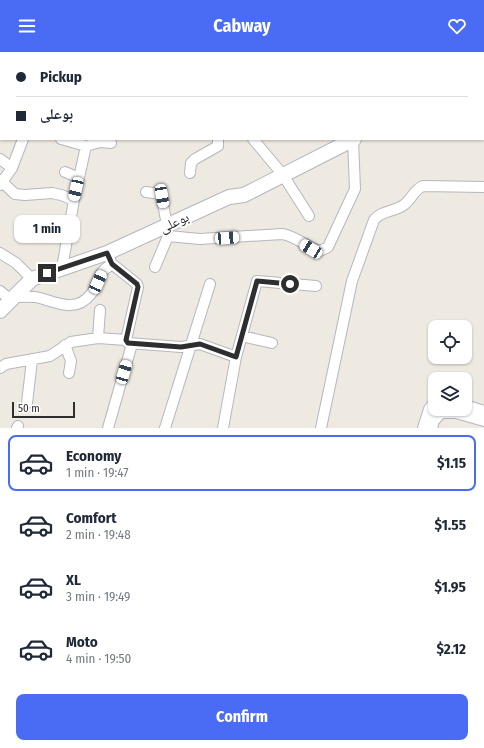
<!DOCTYPE html>
<meta charset="utf-8">
<style>
body{margin:0;font-family:"Fira Sans Condensed","Noto Naskh Arabic",sans-serif;background:#f2f2f3;color:#1f2937;height:100vh;display:flex;flex-direction:column;font-size:15px;white-space:nowrap}
*{box-sizing:border-box;margin:0}
p{font-size:13px;color:#747a83}
.icon{flex:none;width:22px;height:22px;fill:none;stroke:currentColor;stroke-width:2;stroke-linecap:round;stroke-linejoin:round}
.map{position:relative;height:376px;overflow:hidden}
.details{display:flex;flex-direction:column;background:#fff;flex:1}
.details>*{flex:none}
.top-card{position:absolute;left:0px;top:0px;width:484px;height:88px;box-shadow:0 1px 3px #0004;display:grid;align-content:center;height:88px;padding:0 16px;background:#fff}
.controls{position:absolute;left:428px;top:268px;display:grid;gap:8px}
.controls a{display:grid;place-items:center;width:44px;height:44px;border-radius:8px;background:#fff;box-shadow:0 1px 3px #0004;font-size:20px}
.scale{position:absolute;left:12px;bottom:10px;width:63px;box-sizing:border-box;padding-left:4px;border:2px solid #2e2e2e;border-top:0;font-size:11px;line-height:14px;white-space:nowrap;color:#2e2e2e;-webkit-text-stroke:3px #fff;paint-order:stroke}
.end{position:absolute;width:18px;height:18px;margin:-9px;border:5px solid #2e2e2e;background:#fff;box-shadow:0 0 0 2px #fff}
.from{border-radius:50%}
.bubble{position:absolute;height:28px;border-radius:8px;background:#fff;box-shadow:0 1px 3px #0004;font-size:13px;font-weight:700;line-height:28px;text-align:center}
.car{position:absolute;width:12px;height:24px;margin:-12px -6px;border-radius:5px;box-shadow:0 0 3px 1px #0007;background:linear-gradient(#fff 24%,#345 0 40%,#fff 0 76%,#345 0 86%,#fff 0)}
.top-card b{display:flex;align-items:center;gap:14px;height:38px;font-size:15px}
.top-card b+b{border-top:1px solid #e0e1e3}
.top-card i{width:10px;height:10px;background:#1f2937}
ul{padding:7px 0 0;list-style:none}
li{display:flex;align-items:center;gap:12px;height:56px;margin:0 8px 6px;padding:0 8px;border:2px solid transparent;border-radius:8px}
li div{flex:1}
li b{display:block;font-size:15px}
li em{font-style:normal;font-weight:700}
li.active{border-color:#4a6bf3}
li>.icon{width:36px;height:36px;stroke-width:1.5}
.primary-button{display:flex;gap:8px;margin-top:auto;padding:8px 16px}
.primary-button a{flex:1;height:46px;border-radius:8px;background:#4a6bf3;color:#fff;font-size:16px;font-weight:700;line-height:46px;text-align:center}
header{display:flex;justify-content:space-between;align-items:center;height:52px;padding:0 16px;background:#4a6bf3;color:#fff;font-size:18px;font-weight:700}
.map>svg:first-child{display:block}
</style>
<header><svg class="icon" aria-label="menu" viewBox="0 0 24 24"><path d="M4 6h16M4 12h16M4 18h16"/></svg>Cabway<svg class="icon" aria-label="heart" viewBox="0 0 24 24"><path d="M12 20l-8-8c-3-5 5-10 8-4 3-6 11-1 8 4z"/></svg></header>
<div class="map">
<svg width="484" height="376" viewBox="0 0 484 376">
<rect width="100%" height="100%" fill="#eee9e1"/>
<g fill="none" stroke-linecap="round" stroke-linejoin="round">
<defs>
<path id="street" d="M0 74 1 75
M61 87 86 94 100 90 111 91
M253 87 283 123 309 164
M0 107 12 116
M65 120 79 126
M190 121 191 111 195 107 218 94V87
M0 128 15 142 25 143 52 141 61 143 74 148
M0 133 12 116 23 87
M146 140 161 142 168 178V184L155 215
M168 184 200 187 282 182C296 184 306 195 320 199L328 195 355 137 353 88
M0 201 16 211 32 227
M107 201 112 212 137 232 138 235 126 288 128 291 181 295 200 292 236 305 223 376
M62 216 74 148 86 94
M0 239 11 248
M15 245C23 245 32 244 40 246 58 251 76 261 91 242 97 236 97 224 104 218 106 216 109 214 112 212
M242 284 272 291
M98 286 100 258
M65 293 71 309 69 321
M236 305 257 229 316 234
M0 316 6 312 50 304 71 290 98 286 126 288
M27 351 32 308
M465 353 484 359
M17 376 18 374
M108 376 132 292
M165 376 210 232
M321 376 352 229 374 168C381 158 396 160 405 152 412 146 415 137 423 134L484 135
M423 376 429 357 435 349
M432 376 434 369 441 361H456L484 369"/>
<path id="secondary" d="M0 42H1
M483 42H484
M0 259 32 227 107 201 229 145 244 143 354 87"/>
<path id="highway" d="M0 12H1
M483 12H484"/>
</defs>
<!-- street casing -->
<use href="#street" stroke="#b4b7c0" stroke-width="12"/>
<!-- secondary casing -->
<use href="#secondary" stroke="#b4b7c0" stroke-width="16"/>
<!-- highway casing -->
<use href="#highway" stroke="#c9c9c9" stroke-width="20"/>
<!-- street -->
<use href="#street" stroke="#fff" stroke-width="10"/>
<!-- secondary -->
<use href="#secondary" stroke="#fff" stroke-width="14"/>
<!-- highway -->
<use href="#highway" stroke="#f8a163" stroke-width="18"/>
</g>
<g fill="none" stroke-linecap="round" stroke-linejoin="round">
<!-- route -->
<path stroke="#2e2e2e" stroke-width="5" d="M47 221 107 201 112 212 137 232 138 235 126 288 128 291 181 295 200 292 236 305 257 229 290 232"/>
</g>
<g text-anchor="middle" stroke-width="4" stroke-linejoin="round" paint-order="stroke">
<!-- street labels -->
<g font-size="14" fill="#2e2e2e" stroke="#fff">
<text transform="translate(174 170) rotate(-25)" y="5">بوعلی</text>
</g>
</g>
</svg>
<div class="controls">
<a><svg class="icon" aria-label="locate" viewBox="0 0 24 24"><circle cx="12" cy="12" r="6"/><path d="M12 2v4M12 18v4M2 12h4M18 12h4"/></svg></a>
<a><svg class="icon" aria-label="layers" viewBox="0 0 24 24"><path d="M12 4l9 5-9 5-9-5zM3 14l9 5 9-5"/></svg></a>
</div>
<div class="scale">50 m</div>
<i class="end from" style="left:290px;top:232px"></i>
<i class="end" style="left:47px;top:221px"></i>
<div class="bubble" style="left:14px;top:163px;width:66px">1 min</div>
<i class="car" style="left:76px;top:137px;rotate:193deg"></i>
<i class="car" style="left:162px;top:144px;rotate:170deg"></i>
<i class="car" style="left:227px;top:186px;rotate:86deg"></i>
<i class="car" style="left:311px;top:197px;rotate:302deg"></i>
<i class="car" style="left:98px;top:230px;rotate:24deg"></i>
<i class="car" style="left:124px;top:320px;rotate:16deg"></i>
<div class="top-card">
<b><i class="from"></i>Pickup</b>
<b><i></i>بوعلی</b>
</div>
</div>
<section class="details">
<ul>
<li class="active"><svg class="icon" aria-label="car" viewBox="0 0 24 24"><path d="M5 17H2v-5l4-1 3-4h7l3 4 3 1v5h-3M9 17h6M6 11h13"/><circle cx="7" cy="17" r="2"/><circle cx="17" cy="17" r="2"/></svg><div><b>Economy</b><p>1 min · 19:47</p></div><em>$1.15</em></li>
<li><svg class="icon" aria-label="car" viewBox="0 0 24 24"><path d="M5 17H2v-5l4-1 3-4h7l3 4 3 1v5h-3M9 17h6M6 11h13"/><circle cx="7" cy="17" r="2"/><circle cx="17" cy="17" r="2"/></svg><div><b>Comfort</b><p>2 min · 19:48</p></div><em>$1.55</em></li>
<li><svg class="icon" aria-label="car" viewBox="0 0 24 24"><path d="M5 17H2v-5l4-1 3-4h7l3 4 3 1v5h-3M9 17h6M6 11h13"/><circle cx="7" cy="17" r="2"/><circle cx="17" cy="17" r="2"/></svg><div><b>XL</b><p>3 min · 19:49</p></div><em>$1.95</em></li>
<li><svg class="icon" aria-label="car" viewBox="0 0 24 24"><path d="M5 17H2v-5l4-1 3-4h7l3 4 3 1v5h-3M9 17h6M6 11h13"/><circle cx="7" cy="17" r="2"/><circle cx="17" cy="17" r="2"/></svg><div><b>Moto</b><p>4 min · 19:50</p></div><em>$2.12</em></li>
</ul>
<div class="primary-button"><a>Confirm</a></div>
</section>
